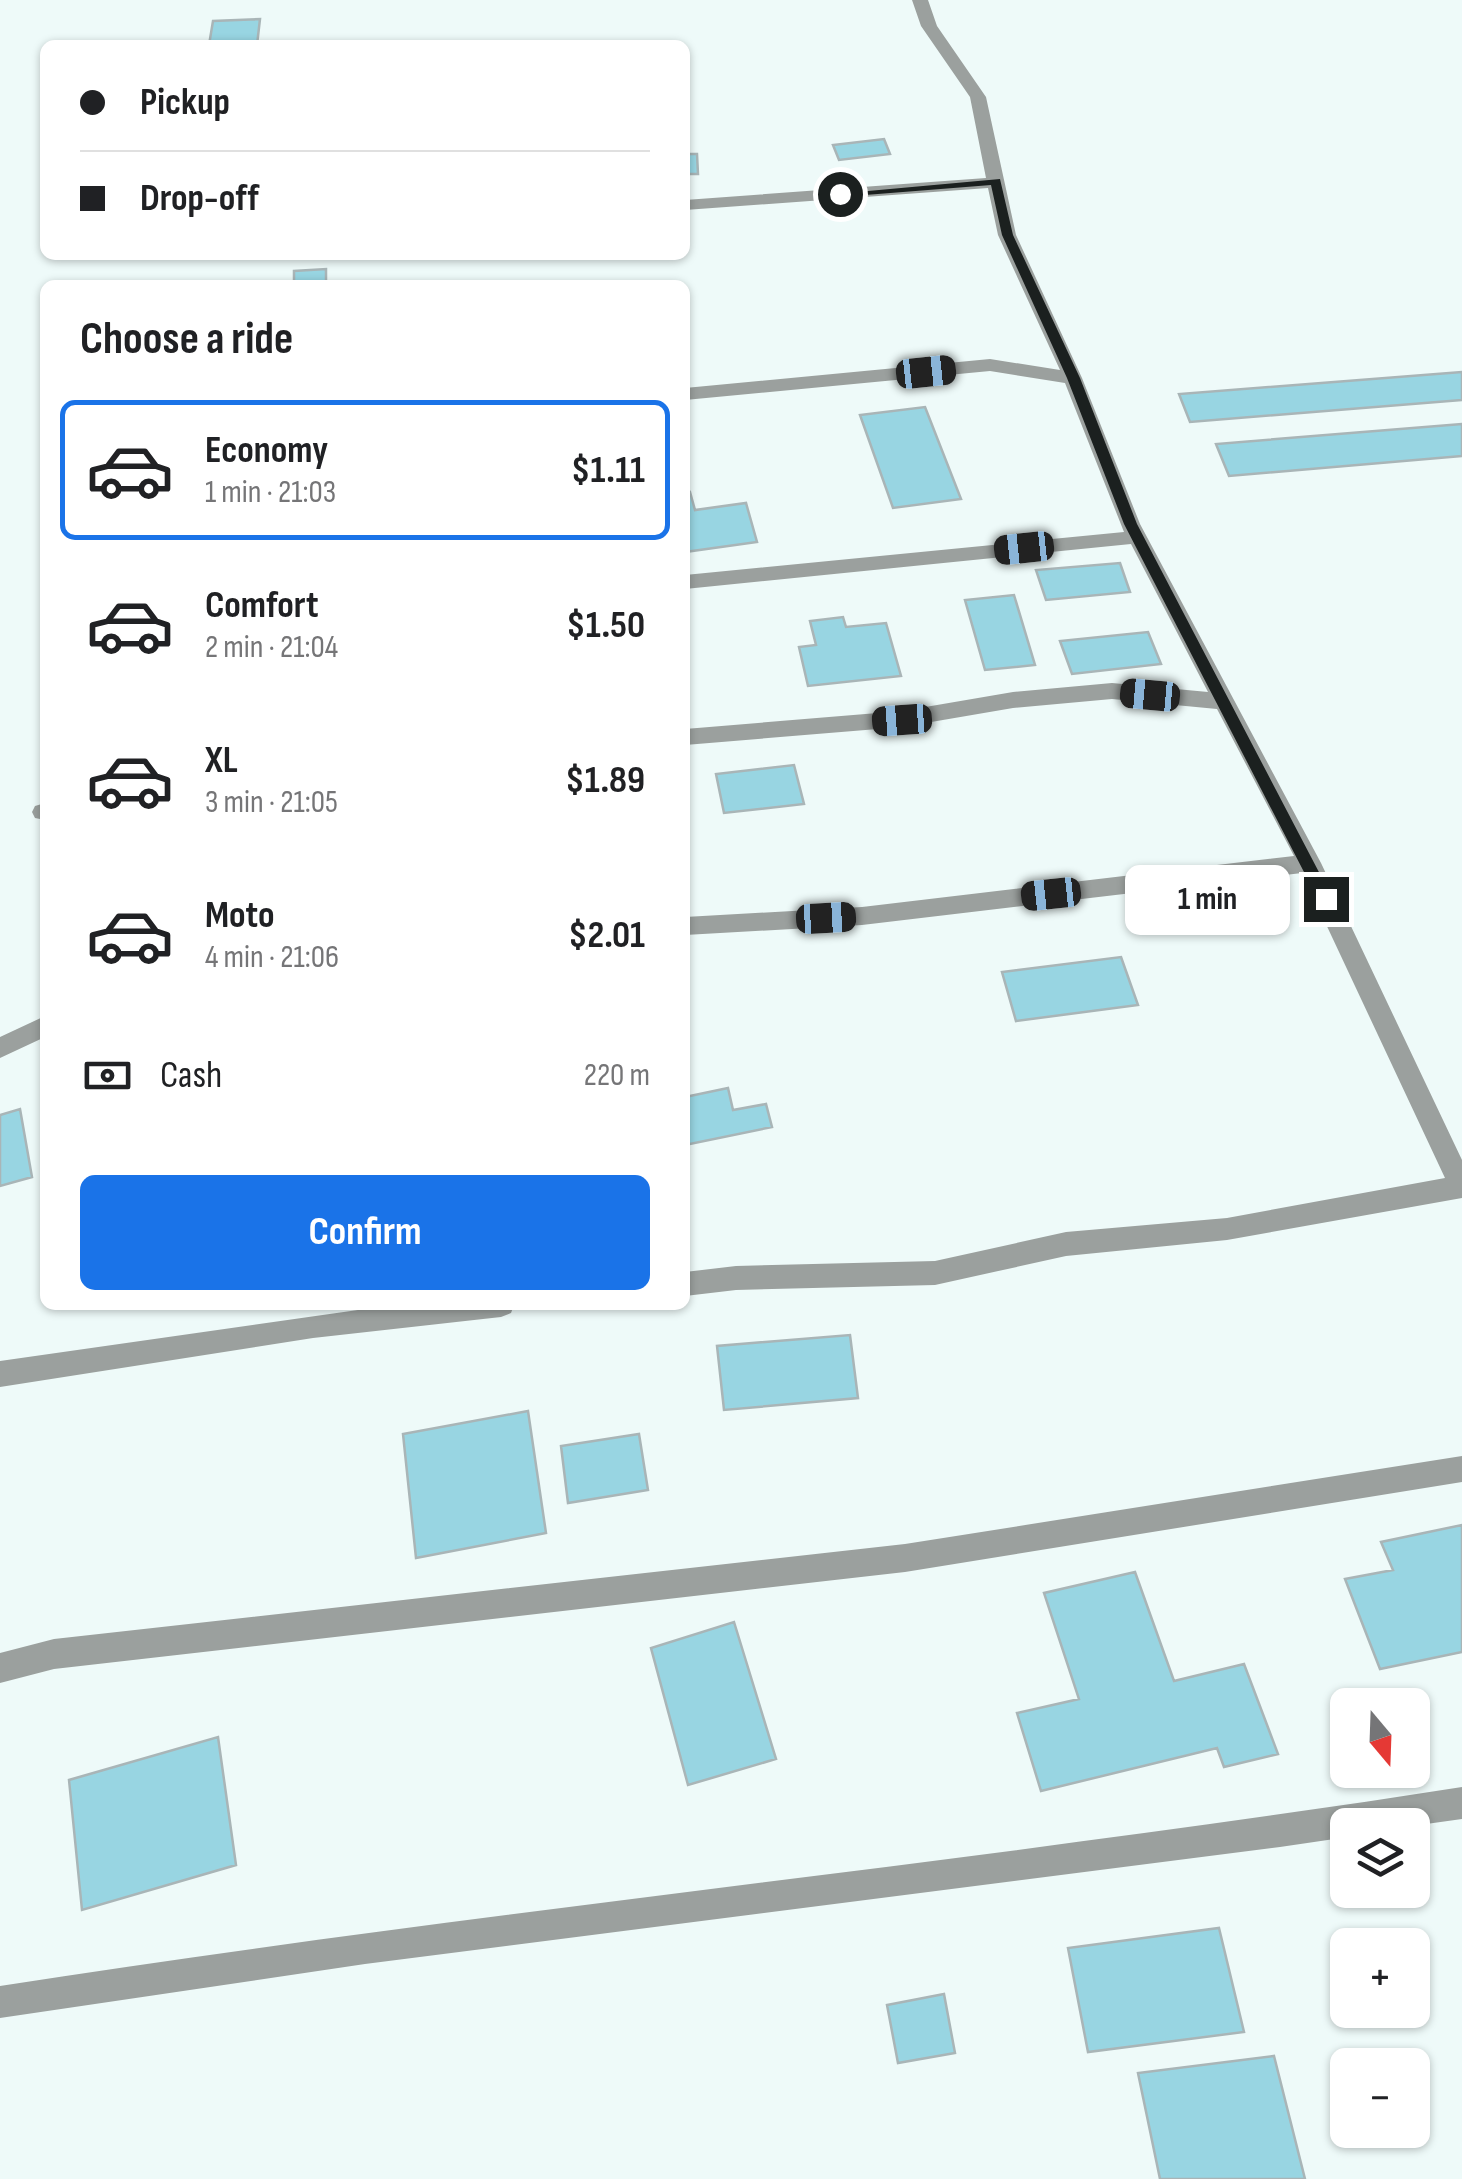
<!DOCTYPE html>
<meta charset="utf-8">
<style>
body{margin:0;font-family:"Sofia Sans Condensed",sans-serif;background:#f2f2f2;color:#202124;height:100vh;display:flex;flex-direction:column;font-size:38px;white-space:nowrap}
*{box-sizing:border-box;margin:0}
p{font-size:32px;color:#757577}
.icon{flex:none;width:55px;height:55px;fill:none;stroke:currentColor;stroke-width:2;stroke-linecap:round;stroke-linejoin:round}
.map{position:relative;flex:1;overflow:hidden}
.side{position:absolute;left:40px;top:280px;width:650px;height:1030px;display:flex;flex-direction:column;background:#fff;border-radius:15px;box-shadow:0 2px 8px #0004}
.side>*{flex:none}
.hud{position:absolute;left:40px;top:40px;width:650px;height:220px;border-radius:15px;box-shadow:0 2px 8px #0004;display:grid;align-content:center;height:220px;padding:0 40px;background:#fff}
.needle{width:65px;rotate:161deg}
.fabs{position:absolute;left:1330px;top:1688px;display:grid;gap:20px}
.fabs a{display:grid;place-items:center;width:100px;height:100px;border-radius:15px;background:#fff;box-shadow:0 2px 8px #0004;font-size:50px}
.end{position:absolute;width:45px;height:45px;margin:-22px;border:12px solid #1b201f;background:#fff;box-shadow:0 0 0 5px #fff}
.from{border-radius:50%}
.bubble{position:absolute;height:70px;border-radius:15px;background:#fff;box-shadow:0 2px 8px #0004;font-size:32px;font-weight:700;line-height:70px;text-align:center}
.car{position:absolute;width:30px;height:60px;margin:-30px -15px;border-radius:12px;box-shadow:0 0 8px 2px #0007;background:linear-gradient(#222 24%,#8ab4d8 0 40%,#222 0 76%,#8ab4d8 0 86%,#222 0)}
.hud b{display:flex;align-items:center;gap:35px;height:95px;font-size:38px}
.hud b+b{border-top:2px solid #e0e0e0}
.hud i{width:25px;height:25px;background:#202124}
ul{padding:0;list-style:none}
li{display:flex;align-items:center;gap:30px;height:140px;margin:0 20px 15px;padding:0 20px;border:5px solid transparent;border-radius:15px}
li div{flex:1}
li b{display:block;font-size:38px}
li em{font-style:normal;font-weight:700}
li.current{border-color:#1a73e8}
li>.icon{width:90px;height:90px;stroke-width:1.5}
h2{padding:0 40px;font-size:45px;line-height:120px}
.pay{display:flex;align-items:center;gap:25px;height:110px;padding:0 40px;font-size:38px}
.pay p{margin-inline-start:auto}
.primary-button{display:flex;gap:20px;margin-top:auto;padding:20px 40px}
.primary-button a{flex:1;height:115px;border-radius:15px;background:#1a73e8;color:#fff;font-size:40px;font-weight:700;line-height:115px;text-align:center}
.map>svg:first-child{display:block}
</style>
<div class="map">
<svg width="1462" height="2179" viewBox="0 0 1462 2179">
<rect width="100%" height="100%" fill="#eefaf9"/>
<!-- building -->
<path fill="#98d5e2" stroke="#a9b5b7" stroke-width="2.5" d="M260 19 257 45H209L213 21Z
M884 139 890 154 839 160 833 145Z
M685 154H697L698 174H685Z
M326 269V285H256L294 281V271Z
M1462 372V400L1190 422 1179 394Z
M925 407 961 499 893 508 860 415Z
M1462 424V456L1229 476 1216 444Z
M690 492 695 510 746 503 757 542 685 552V493Z
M1120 563 1130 592 1046 600 1036 570Z
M1014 595 1035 665 985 670 965 600Z
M843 617 846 627 886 623 901 676 808 686 799 647 816 645 810 621Z
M1148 632 1161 664 1072 674 1060 641Z
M794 765 804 804 724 813 716 774Z
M1121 957 1138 1005 1016 1021 1002 972Z
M728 1088 733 1110 766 1104 772 1127 685 1145V1097Z
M20 1109 32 1177 0 1186V1115Z
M850 1335 858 1398 724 1410 717 1346Z
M528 1411 546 1533 416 1558 403 1434Z
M639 1434 648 1490 568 1503 561 1446Z
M1462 1525V1652L1380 1669 1345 1579 1393 1570 1381 1542Z
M1135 1572 1174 1681 1244 1664 1278 1754 1224 1767 1217 1748 1041 1791 1017 1713 1079 1699 1044 1593Z
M734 1622 776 1759 688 1785 651 1648Z
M218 1737 236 1865 82 1910 69 1780Z
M1219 1928 1244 2032 1088 2052 1068 1948Z
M944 1994 955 2053 898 2063 887 2005Z
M1274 2056 1305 2179H1160L1138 2073Z"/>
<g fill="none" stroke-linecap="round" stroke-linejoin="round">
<!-- street -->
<path fill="#9ba09e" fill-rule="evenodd" d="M912 0H928L937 26 986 97 1016 235 1082 378 1140 524 1321 863 1462 1160V1198L1227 1240 1066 1256 935 1285 736 1290 685 1296V1272L736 1266 935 1261 1066 1232 1227 1218 1445 1178 1302 873 862 925 685 935V917L862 907 1294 856 1217 709 1112 699 1013 708 902 727 685 745V729L902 711 1013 692 1112 683 1208 692 1131 544 685 589V575L1124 532 1065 383 990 371 685 400V388L990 359 1060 370 998 235 988 188 685 210V200L986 178 970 97 921 26Z
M45 803V820L35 818 32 812 35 806Z
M45 1016V1037L0 1058V1037Z
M393 1305H514L511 1313 501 1317 313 1338 0 1387V1361Z
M1462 1456V1482L905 1572 54 1669 0 1683V1653L54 1639 905 1544Z
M1462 1787V1819L1412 1826 1348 1825V1837L1280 1847 365 1964 0 2018V1986C486 1910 976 1863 1462 1787Z"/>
</g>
<!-- route -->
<path fill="#1b201f" d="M1000 179 1013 235 1080 378 1137 524 1333 899 1331 903H1320L1124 524 1067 378 1002 235 991 185 840 197 835 194Z"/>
</svg>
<div class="fabs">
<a><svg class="needle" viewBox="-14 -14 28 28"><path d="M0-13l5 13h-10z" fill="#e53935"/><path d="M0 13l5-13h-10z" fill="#757577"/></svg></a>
<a><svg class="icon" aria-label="layers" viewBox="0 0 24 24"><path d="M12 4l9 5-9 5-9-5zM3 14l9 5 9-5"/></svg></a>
<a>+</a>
<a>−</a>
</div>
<i class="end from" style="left:840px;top:194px"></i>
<i class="end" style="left:1326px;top:899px"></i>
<div class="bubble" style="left:1125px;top:865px;width:165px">1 min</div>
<i class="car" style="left:926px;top:372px;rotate:84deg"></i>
<i class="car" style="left:1024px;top:548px;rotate:264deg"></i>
<i class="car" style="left:1150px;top:695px;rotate:275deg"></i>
<i class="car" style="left:902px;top:720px;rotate:266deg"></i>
<i class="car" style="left:1051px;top:894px;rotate:264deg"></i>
<i class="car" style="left:826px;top:918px;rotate:87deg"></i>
<div class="hud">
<b><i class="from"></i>Pickup</b>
<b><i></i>Drop-off</b>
</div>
<section class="side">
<h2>Choose a ride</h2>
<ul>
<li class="current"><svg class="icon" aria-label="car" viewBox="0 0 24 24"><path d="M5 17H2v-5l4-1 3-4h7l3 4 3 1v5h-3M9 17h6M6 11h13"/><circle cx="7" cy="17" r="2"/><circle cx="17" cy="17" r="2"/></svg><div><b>Economy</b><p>1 min · 21:03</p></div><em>$1.11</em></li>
<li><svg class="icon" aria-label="car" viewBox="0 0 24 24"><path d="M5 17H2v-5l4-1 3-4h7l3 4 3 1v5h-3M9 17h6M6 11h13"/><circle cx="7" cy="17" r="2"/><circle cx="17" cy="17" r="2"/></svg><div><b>Comfort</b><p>2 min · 21:04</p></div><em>$1.50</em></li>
<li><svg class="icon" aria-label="car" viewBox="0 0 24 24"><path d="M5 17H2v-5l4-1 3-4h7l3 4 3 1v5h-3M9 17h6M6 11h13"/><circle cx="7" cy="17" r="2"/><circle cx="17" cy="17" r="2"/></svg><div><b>XL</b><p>3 min · 21:05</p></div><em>$1.89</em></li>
<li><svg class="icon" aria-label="car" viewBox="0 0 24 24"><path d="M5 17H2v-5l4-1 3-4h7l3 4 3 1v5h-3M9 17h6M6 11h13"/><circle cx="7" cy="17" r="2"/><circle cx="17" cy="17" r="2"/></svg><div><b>Moto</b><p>4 min · 21:06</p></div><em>$2.01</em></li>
</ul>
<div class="pay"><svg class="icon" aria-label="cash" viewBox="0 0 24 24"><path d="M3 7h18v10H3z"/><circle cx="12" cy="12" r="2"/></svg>Cash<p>220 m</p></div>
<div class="primary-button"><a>Confirm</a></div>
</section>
</div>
